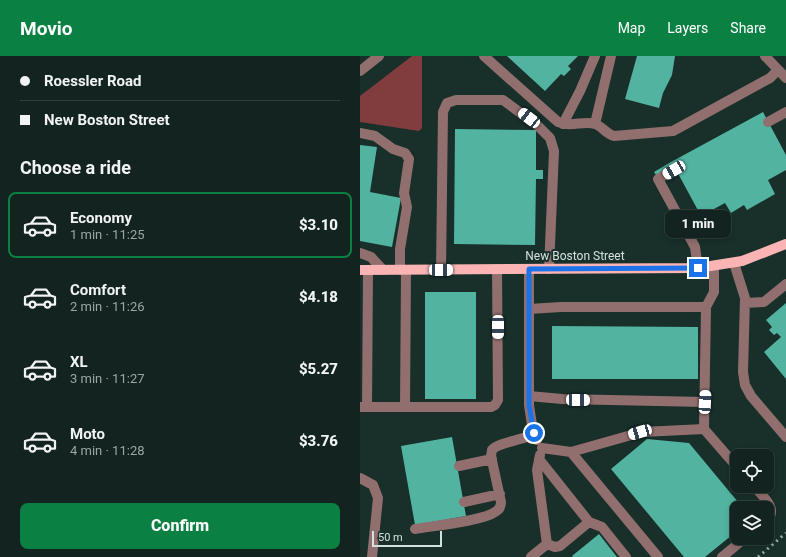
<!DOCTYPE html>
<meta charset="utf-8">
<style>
body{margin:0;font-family:Roboto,sans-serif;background:#1f2f2d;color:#f1f3f6;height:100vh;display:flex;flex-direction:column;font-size:15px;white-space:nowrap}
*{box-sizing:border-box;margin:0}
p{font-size:13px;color:#9ca4a5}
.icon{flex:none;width:22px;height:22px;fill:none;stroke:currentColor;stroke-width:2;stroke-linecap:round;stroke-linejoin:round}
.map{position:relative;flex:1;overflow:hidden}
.panel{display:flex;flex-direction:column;background:#122320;width:360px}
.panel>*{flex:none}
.top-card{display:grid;align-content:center;height:88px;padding:0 20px;background:#122320}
.tools{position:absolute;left:370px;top:393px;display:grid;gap:8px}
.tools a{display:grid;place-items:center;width:44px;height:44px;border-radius:8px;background:#122320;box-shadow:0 2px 6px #0003,0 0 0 1px #31403e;font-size:20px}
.scale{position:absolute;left:12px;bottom:10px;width:70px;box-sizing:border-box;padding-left:4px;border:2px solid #d3e0dd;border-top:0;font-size:11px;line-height:14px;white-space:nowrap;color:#d3e0dd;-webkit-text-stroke:3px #182f2a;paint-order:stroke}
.end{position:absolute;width:18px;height:18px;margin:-9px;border:5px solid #1a73e8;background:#fff;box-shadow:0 0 0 2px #fff}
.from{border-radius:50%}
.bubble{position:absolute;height:28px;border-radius:8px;background:#122320;box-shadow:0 2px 6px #0003,0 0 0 1px #31403e;font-size:13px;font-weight:800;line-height:28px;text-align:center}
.car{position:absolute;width:12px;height:24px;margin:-12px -6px;border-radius:5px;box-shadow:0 0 3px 1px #0007;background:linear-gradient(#fff 24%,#345 0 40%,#fff 0 76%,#345 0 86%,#fff 0)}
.top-card b{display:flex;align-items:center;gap:14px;height:38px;font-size:15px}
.top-card b+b{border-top:1px solid #31403e}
.top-card i{width:10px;height:10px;background:#f1f3f6}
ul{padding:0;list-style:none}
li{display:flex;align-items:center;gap:12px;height:66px;margin:0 8px 6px;padding:0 12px;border:2px solid transparent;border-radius:8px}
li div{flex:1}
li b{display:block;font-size:15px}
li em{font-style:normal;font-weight:800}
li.on{border-color:#0b8043}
li>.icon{width:36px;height:36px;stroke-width:1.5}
h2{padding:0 20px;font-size:18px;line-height:48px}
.action{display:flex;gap:8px;margin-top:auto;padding:8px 20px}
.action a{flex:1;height:46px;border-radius:8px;background:#0b8043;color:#fff;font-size:16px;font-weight:800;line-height:46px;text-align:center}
header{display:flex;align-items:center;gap:24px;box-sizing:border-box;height:56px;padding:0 20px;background:#0b8043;color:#fff}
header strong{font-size:19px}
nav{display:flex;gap:22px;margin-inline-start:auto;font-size:14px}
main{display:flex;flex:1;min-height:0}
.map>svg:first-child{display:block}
</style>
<header>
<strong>Movio</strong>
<nav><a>Map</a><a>Layers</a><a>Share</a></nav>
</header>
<main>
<section class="panel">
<div class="top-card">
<b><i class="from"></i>Roessler Road</b>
<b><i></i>New Boston Street</b>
</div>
<h2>Choose a ride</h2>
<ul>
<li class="on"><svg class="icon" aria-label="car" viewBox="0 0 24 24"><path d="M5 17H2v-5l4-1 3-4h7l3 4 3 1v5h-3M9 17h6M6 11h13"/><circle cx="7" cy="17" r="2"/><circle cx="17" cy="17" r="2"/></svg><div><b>Economy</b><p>1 min · 11:25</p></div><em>$3.10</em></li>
<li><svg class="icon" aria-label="car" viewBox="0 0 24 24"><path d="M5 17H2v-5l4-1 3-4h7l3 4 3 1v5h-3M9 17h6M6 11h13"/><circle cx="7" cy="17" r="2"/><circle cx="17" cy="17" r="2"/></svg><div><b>Comfort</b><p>2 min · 11:26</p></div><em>$4.18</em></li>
<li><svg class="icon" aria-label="car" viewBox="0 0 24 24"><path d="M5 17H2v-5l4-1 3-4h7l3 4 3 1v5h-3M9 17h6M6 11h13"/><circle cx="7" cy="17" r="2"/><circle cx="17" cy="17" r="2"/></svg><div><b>XL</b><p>3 min · 11:27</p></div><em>$5.27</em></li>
<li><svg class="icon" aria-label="car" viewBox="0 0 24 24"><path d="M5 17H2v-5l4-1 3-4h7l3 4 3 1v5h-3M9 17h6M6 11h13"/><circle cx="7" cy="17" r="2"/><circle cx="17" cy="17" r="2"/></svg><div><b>Moto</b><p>4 min · 11:28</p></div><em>$3.76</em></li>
</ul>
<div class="action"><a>Confirm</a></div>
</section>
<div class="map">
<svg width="426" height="501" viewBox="0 0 426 501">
<rect width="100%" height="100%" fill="#182f2a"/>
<!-- forest -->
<path fill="#813c3e" d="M52 0H62V72L59 75 0 66V40Z"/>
<!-- building -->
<path fill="#52b3a1" d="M147 0H218L208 10 211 13 204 20 201 18 185 35Z
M277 0H315L312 19 303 37 299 52 265 43Z
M403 56 426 99V114L408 124 415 138 387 154 384 149 371 157 365 147 341 160 314 110 296 119 294 116 311 106Z
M95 73 176 74V114H183V123H176L175 189 94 188Z
M0 89 17 91 10 136 41 142 32 191 0 185Z
M65 236H116V343H65Z
M426 247V323L404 296 421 281 417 277 414 279 409 274 412 271 406 264Z
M192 270 338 271V323H192Z
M92 381 106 460 55 469 41 390Z
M287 383 329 387 383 452H377V475L345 501H324L251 413Z
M239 478 257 501H213L212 500Z"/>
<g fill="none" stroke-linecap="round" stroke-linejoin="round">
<!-- minor -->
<path stroke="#916f6e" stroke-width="10" d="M124 0 198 66C211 72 223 64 235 68 242 70 246 78 254 80L313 75 410 22 418 14
M405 0 426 22
M0 15 19 0
M408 66 426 56
M203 68 220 35 235 0
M235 68 251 0
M0 77 15 80 33 93 45 97 49 103 44 137 47 151 40 193V214
M314 114 298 123 335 191 338 212
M0 197 11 201 23 214
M374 207 385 242 383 316 385 329 391 340 426 381
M169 213V349L172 369 177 384
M46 214 45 351H131L135 349 138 344 137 213
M81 214 83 56 87 47 96 44H143L177 69 190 82 194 95 189 213
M385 247 404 246 426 228
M169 253 201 251H346
M169 340 202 343 345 346
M0 351H45
M7 351 8 214
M344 373 346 251 354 236V210
M182 392 211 396 282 376 344 373 377 411
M211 396 298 501
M179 403 229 466 200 490 195 491 187 488
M99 410 132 403
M0 422 13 429 18 442 12 501
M394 430C401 439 419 452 407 464
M104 446 140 438
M229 466 242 471 266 501
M55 473C72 470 123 465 135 456 139 454 141 450 141 446L131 400 132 394C137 387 165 383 175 378
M171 501 187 488 177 414 180 399
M362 501 385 482"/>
<!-- major -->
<path stroke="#f9b4b3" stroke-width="10" d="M0 214 338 212 382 205 426 188"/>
<!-- rail -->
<path stroke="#9baba7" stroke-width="3" stroke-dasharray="2 4" stroke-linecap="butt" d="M398 501 426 477"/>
</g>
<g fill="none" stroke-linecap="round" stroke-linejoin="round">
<!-- route -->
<path stroke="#1a73e8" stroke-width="5" d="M174 377 169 349V213L338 212"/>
</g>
<g text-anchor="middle" stroke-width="4" stroke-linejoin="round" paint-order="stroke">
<!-- street labels -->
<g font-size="12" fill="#d3e0dd" stroke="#182f2a">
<text x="215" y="204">New Boston Street</text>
</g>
</g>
</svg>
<div class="tools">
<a><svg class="icon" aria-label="locate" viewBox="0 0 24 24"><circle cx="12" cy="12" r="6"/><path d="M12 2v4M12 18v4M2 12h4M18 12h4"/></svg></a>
<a><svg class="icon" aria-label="layers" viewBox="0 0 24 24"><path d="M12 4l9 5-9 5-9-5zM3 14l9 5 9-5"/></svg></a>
</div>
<div class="scale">50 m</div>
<i class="end from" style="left:174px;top:377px"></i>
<i class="end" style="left:338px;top:212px"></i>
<div class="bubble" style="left:305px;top:154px;width:66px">1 min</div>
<i class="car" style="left:169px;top:62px;rotate:308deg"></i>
<i class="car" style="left:314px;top:114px;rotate:240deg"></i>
<i class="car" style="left:81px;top:214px;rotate:90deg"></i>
<i class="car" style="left:138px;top:271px;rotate:180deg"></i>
<i class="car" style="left:218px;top:344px;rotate:91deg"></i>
<i class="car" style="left:345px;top:346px;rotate:3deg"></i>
<i class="car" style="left:280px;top:376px;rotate:254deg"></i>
</div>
</main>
